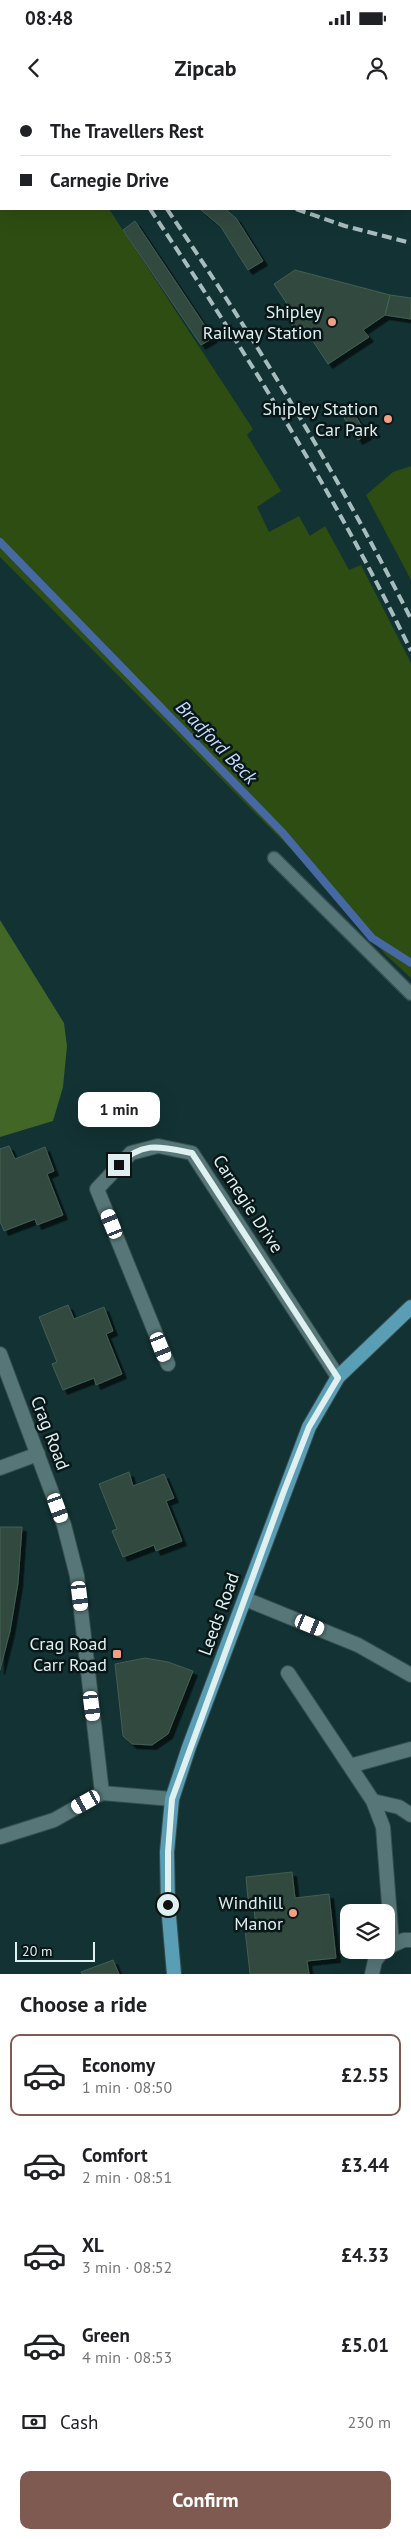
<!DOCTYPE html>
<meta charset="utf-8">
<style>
body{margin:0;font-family:"PT Sans",sans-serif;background:#f2f2f2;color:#202124;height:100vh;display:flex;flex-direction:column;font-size:19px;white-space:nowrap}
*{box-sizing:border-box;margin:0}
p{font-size:16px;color:#757577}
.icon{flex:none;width:28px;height:28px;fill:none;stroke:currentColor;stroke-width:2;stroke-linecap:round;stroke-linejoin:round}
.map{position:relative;height:1874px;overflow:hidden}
.sheet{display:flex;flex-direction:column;background:#fff;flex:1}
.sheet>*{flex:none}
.banner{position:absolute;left:0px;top:0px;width:411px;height:110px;box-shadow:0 5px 20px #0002;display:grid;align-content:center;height:110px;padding:0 20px;background:#fff}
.tools{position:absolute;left:340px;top:1804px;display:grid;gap:10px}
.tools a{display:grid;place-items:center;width:55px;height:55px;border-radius:10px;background:#fff;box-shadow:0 5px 20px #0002;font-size:25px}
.scale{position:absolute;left:15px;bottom:12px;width:80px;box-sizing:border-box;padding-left:5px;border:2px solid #dff0f0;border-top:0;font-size:14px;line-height:18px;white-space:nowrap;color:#dff0f0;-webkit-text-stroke:4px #0a1718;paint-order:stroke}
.end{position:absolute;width:22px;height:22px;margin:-11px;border:6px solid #dff0f0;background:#111;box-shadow:0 0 0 2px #111}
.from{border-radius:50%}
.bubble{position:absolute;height:35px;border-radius:10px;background:#fff;box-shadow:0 5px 20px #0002;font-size:16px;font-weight:800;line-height:35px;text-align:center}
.car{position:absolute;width:15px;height:30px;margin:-15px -8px;border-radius:6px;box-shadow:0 0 4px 1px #0007;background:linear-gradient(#fff 24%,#345 0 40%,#fff 0 76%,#345 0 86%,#fff 0)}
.banner b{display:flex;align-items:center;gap:18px;height:48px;font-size:19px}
.banner b+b{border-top:1px solid #e0e0e0}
.banner i{width:12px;height:12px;background:#202124}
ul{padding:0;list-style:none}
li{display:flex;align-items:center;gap:15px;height:82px;margin:0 10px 8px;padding:0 10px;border:2px solid transparent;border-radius:10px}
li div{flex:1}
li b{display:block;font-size:19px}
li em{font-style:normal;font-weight:800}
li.on{border-color:#7f5a50}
li>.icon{width:45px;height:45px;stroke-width:1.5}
h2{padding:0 20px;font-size:22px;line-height:60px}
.pay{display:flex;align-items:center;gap:12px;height:55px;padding:0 20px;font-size:19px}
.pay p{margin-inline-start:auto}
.cta{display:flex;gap:10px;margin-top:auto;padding:10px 20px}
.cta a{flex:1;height:58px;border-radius:10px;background:#7f5a50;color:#fff;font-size:20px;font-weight:800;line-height:58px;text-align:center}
.status{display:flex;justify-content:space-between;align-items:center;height:35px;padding:0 25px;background:#fff;direction:ltr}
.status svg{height:14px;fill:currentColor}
header{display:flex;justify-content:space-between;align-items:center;height:65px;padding:0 20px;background:#fff;font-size:22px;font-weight:800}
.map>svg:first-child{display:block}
</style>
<div class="status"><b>08:48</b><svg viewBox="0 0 49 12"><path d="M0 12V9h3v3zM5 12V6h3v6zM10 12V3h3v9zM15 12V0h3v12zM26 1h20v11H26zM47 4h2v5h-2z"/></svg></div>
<header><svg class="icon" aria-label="back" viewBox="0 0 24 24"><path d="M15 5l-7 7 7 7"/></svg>Zipcab<svg class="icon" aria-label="person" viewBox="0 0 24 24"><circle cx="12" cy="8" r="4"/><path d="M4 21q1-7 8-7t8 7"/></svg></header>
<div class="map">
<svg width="411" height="1874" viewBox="0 0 411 1874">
<defs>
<filter id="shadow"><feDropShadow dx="4.5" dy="4.5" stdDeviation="0" flood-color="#0009"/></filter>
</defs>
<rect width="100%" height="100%" fill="#133233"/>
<!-- green -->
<path fill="#2e4d12" d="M0 0 51 1H1V109H109L253 329 247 335 281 391 257 407 269 432 299 416 310 436 325 426 349 470 361 465 411 563V878L386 855 290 748 0 457Z
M411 366V480L366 395 393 372Z"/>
<!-- forest -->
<path fill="#426626" d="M0 820 64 923 67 946 63 987 53 1021 0 1037Z"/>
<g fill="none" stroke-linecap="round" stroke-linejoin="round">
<!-- stream -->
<path stroke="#4668a3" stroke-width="8" d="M0 442 282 732 372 838 411 863"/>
</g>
<!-- building -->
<path fill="#304a3f" stroke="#445e52" filter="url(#shadow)" d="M200 109H225L236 118 263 161 248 170 221 127Z
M135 121 213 238 201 245 123 130Z
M295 170 390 195 385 215 363 230 369 237 328 264 303 226 296 231 287 217 293 213 274 184Z
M390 195 411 198V219L385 215Z
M353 312 367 335 358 340 344 318Z
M9 1046 15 1059 45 1047 54 1071 47 1074 63 1115 37 1125 35 1119 4 1131 0 1121V1049Z
M68 1205 74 1219 104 1207 113 1231 106 1234 122 1274 96 1285 94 1278 63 1290 52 1264 57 1262 39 1217Z
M129 1372 133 1386 164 1374 174 1398 166 1401 182 1441 156 1451 154 1445 123 1457 112 1431 117 1429 99 1384Z
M0 1427H22L18 1483 10 1531 0 1570Z
M145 1558 168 1562 193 1571 168 1634 152 1645 132 1644 123 1636 115 1564Z
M292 1772 295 1798 329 1794 336 1858 307 1861 309 1874H250L245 1829 256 1828 253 1799H248L246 1777Z
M113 1860 119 1874H82L81 1872Z"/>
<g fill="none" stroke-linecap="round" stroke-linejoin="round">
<defs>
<path id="service" d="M274 758 411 894"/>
<path id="minor" d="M246 0 248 1
M410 74H411
M168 1264 97 1089 131 1053 158 1046 192 1053 338 1277
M0 1368 38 1354
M245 1499 358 1545 411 1575
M288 1573 373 1701 383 1727 392 1843
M350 1666 411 1649
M373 1701 399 1707 411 1715
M386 1848 404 1840H411
M372 1874 375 1861 383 1850"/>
<path id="tertiary" d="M0 1737 54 1720 102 1693"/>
<path id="secondary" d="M0 1254 64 1425 77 1476 102 1693 172 1699"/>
<path id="primary" d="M174 1874 168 1805 167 1752 172 1699 189 1647 309 1327 338 1277 411 1207"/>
</defs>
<!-- service casing -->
<use href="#service" stroke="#364d4d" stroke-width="15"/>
<!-- minor casing -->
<use href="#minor" stroke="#364d4d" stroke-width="16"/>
<!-- tertiary casing -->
<use href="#tertiary" stroke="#364d4d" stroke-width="16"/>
<!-- secondary casing -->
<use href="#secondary" stroke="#364d4d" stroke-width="16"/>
<!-- primary casing -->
<use href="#primary" stroke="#364d4d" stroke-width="16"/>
<!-- service -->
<use href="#service" stroke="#567677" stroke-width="12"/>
<!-- minor -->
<use href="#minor" stroke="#567677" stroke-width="14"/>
<!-- tertiary -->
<use href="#tertiary" stroke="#567677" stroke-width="14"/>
<!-- secondary -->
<use href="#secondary" stroke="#567677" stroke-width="14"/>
<!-- primary -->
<use href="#primary" stroke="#5a9eb6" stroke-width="14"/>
<!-- rail -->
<path stroke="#a7bcbc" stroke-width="4" stroke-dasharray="10 5" stroke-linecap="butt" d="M77 0 78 1
M94 0 95 1
M115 0 116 1
M150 109C245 251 336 396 411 551
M167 109C256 240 339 377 411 519
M296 109 345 126 411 143"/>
</g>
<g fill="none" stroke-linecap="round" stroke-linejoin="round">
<!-- route -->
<path stroke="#dff0f0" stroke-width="6" d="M119 1065C142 1040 162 1047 192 1053L338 1278 309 1327 284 1391 172 1699 168 1752V1805"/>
</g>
<!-- markers -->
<g fill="#f39f85" stroke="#0a1718" stroke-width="2">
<circle cx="332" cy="222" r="5"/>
<circle cx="388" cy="319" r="5"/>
<rect x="112" y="1549" width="10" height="10" rx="2.5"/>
<circle cx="293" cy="1813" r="5"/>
</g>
<g text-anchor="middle" stroke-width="5" stroke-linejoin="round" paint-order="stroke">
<!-- poi labels -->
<g font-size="18" fill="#dff0f0" stroke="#0a1718" text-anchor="end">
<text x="322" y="218">Shipley<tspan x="322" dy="21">Railway Station</tspan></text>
<text x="378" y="315">Shipley Station<tspan x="378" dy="21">Car Park</tspan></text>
<text x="107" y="1550">Crag Road<tspan x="107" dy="21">Carr Road</tspan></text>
<text x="283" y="1809">Windhill<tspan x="283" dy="21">Manor</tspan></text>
</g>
<!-- street labels -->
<g font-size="18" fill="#dff0f0" stroke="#0a1718">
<text transform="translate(248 1104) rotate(57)" y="6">Carnegie Drive</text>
<text transform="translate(50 1333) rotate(69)" y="6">Crag Road</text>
<text transform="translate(219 1514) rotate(-70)" y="6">Leeds Road</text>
</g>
<!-- water labels -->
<g font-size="19" font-style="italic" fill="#c8dcff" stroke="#0a1718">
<text transform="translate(217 642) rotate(46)" y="7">Bradford Beck</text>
</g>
</g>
</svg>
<div class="tools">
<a><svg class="icon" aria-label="layers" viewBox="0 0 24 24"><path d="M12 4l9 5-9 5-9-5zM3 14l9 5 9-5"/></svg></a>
</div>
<div class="scale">20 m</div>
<i class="end from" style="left:168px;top:1805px"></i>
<i class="end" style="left:119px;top:1065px"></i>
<div class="bubble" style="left:78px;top:992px;width:82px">1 min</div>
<i class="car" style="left:112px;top:1124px;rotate:338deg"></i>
<i class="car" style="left:161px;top:1247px;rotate:158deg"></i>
<i class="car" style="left:58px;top:1408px;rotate:160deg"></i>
<i class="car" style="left:80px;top:1496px;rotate:173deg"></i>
<i class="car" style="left:310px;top:1525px;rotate:112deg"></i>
<i class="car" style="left:92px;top:1606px;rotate:173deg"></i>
<i class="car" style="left:86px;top:1702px;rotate:241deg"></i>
<div class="banner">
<b><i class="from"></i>The Travellers Rest</b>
<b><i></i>Carnegie Drive</b>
</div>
</div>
<section class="sheet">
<h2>Choose a ride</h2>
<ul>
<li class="on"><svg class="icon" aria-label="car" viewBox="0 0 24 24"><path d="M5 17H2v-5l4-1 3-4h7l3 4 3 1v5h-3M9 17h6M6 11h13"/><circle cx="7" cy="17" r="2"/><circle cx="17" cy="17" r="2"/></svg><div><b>Economy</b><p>1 min · 08:50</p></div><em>£2.55</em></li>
<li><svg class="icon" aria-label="car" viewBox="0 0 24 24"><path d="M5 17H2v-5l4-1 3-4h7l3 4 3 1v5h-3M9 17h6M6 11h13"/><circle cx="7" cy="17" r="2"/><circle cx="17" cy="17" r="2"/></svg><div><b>Comfort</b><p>2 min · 08:51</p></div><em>£3.44</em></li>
<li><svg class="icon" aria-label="car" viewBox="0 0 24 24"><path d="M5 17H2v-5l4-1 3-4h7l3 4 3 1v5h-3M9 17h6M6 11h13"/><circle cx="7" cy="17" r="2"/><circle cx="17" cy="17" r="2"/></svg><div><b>XL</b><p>3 min · 08:52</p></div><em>£4.33</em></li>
<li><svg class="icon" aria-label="car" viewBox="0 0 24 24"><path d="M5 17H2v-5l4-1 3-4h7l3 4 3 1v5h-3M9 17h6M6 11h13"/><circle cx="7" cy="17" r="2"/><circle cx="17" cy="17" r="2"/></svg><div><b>Green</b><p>4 min · 08:53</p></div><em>£5.01</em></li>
</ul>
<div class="pay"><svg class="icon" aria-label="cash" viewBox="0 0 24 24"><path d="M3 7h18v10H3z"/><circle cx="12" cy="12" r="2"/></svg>Cash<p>230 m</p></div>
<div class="cta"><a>Confirm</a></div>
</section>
